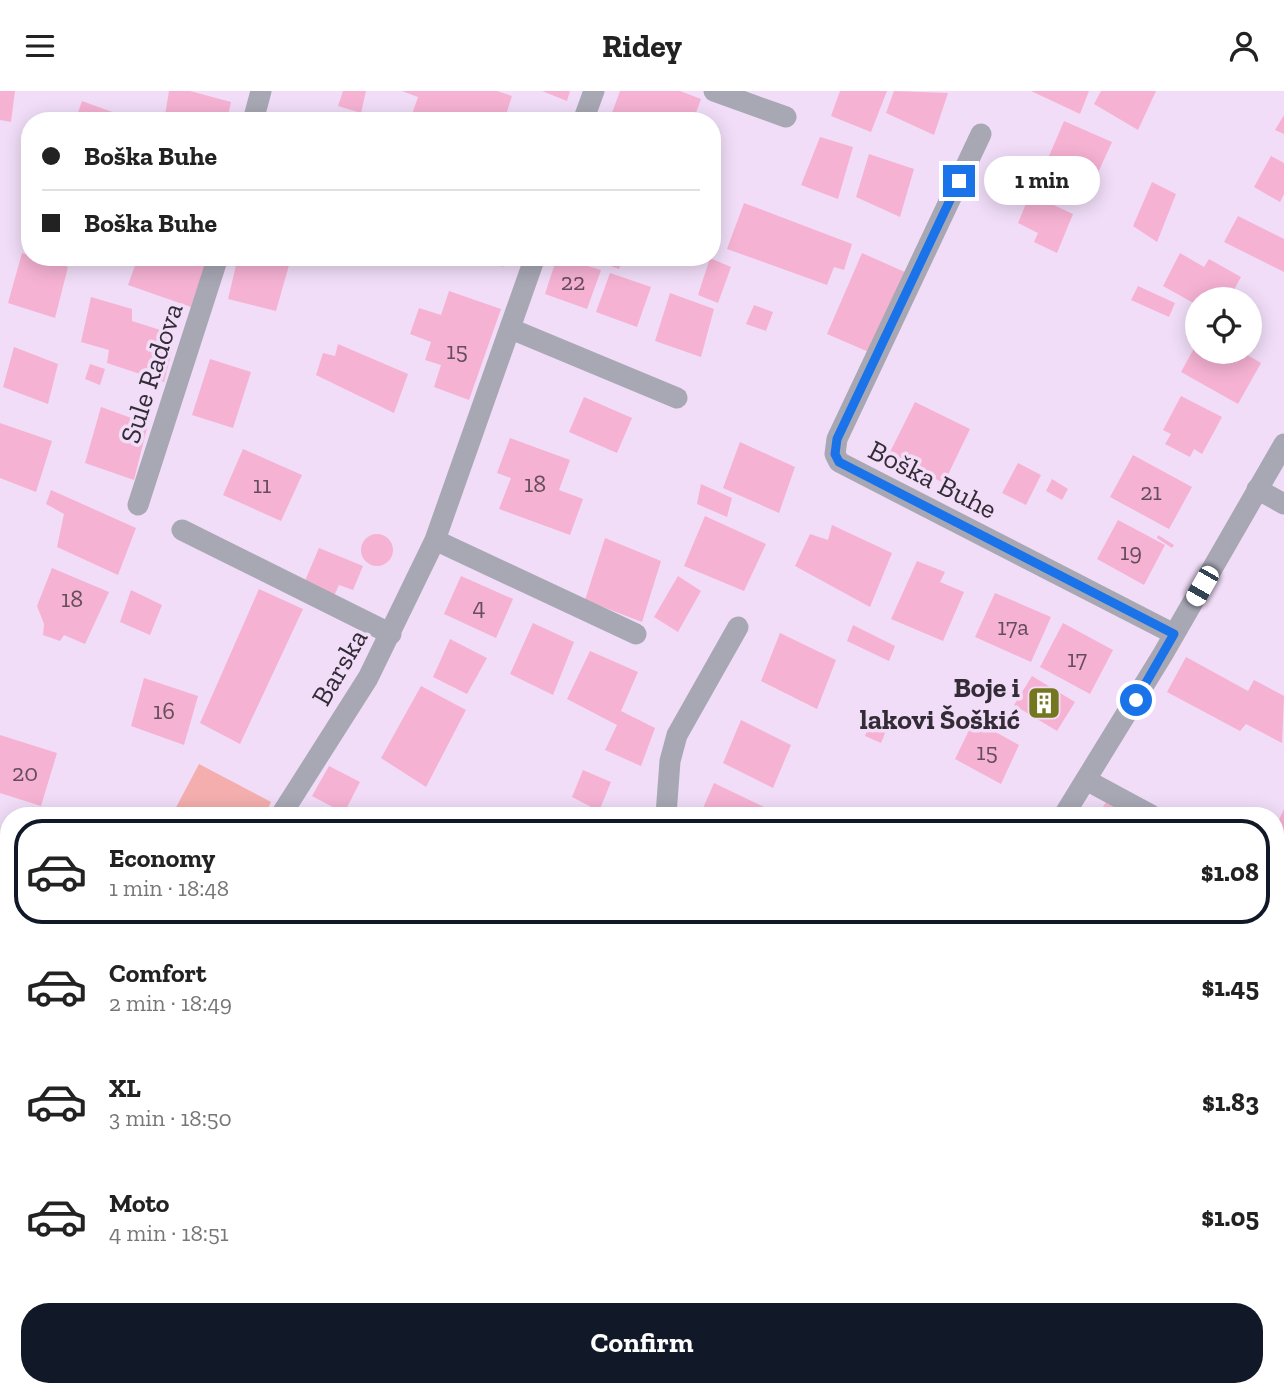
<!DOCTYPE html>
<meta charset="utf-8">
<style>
body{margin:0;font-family:"Zilla Slab",serif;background:#f6f6f6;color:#222;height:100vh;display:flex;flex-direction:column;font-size:26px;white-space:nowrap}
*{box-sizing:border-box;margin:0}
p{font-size:23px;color:#767676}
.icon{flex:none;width:38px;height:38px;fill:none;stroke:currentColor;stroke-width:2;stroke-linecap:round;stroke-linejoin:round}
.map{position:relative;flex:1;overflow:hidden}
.details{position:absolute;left:0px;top:716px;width:1284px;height:590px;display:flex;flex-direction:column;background:#fff;border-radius:28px 28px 0 0;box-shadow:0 4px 18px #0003}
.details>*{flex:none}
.hud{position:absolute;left:21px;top:21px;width:700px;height:154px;border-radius:28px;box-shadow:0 4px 18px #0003;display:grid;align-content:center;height:154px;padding:0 21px;background:#fff}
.tools{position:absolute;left:1185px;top:196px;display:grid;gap:14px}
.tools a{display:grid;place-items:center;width:77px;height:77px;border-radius:50%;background:#fff;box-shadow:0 4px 18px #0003;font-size:35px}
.end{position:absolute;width:32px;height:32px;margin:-16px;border:9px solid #1a73e8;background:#fff;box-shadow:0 0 0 4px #fff}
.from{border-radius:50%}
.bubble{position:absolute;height:49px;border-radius:24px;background:#fff;box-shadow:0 4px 18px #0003;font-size:23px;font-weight:700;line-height:49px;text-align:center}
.car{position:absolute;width:21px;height:42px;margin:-21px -10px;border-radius:9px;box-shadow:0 0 5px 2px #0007;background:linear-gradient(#fff 24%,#345 0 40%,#fff 0 76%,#345 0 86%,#fff 0)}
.hud b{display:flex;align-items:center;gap:24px;height:66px;font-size:26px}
.hud b+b{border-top:2px solid #e0e0e0}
.hud i{width:18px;height:18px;background:#222}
ul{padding:12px 0 0;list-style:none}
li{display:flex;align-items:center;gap:21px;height:105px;margin:0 14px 10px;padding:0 7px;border:4px solid transparent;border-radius:28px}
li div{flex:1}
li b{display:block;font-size:26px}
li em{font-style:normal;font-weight:700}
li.active{border-color:#111827}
li>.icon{width:63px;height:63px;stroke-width:1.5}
.primary-button{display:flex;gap:14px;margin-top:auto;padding:14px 21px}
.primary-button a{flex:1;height:80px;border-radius:28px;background:#111827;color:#fff;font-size:28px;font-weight:700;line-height:80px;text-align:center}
header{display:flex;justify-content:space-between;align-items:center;height:91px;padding:0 21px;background:#fff;font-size:32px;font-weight:700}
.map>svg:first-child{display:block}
</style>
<header><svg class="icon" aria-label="menu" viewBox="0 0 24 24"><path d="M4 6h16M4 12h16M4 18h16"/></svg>Ridey<svg class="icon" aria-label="person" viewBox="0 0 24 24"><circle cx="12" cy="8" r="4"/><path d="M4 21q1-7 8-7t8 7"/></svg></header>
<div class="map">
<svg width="1284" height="1305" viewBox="0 0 1284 1305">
<rect width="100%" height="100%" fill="#f1ddf8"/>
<!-- green -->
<path fill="#f4aeae" d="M199 673 271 711 265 724H172Z"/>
<!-- building -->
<path fill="#f6b2d3" d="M0 0H15L11 31 0 29Z
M169 0H190L231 11 227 30H164Z
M343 0H366L361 22 338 15Z
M402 0H497L512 5 504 30H414L410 29 418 6Z
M542 0H570L567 10Z
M620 0H680L701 8 693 30H609Z
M840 0H887L871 41 831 25Z
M894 0 948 2 934 44 886 22Z
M1031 0H1089L1080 23Z
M1101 0H1156L1138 39 1094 13Z
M82 10 126 26 125 30H75Z
M1284 24V43L1275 39Z
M1064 30 1112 51 1086 108 1040 86Z
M820 46 853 56 838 108 801 94Z
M869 63 914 78 900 126 856 106Z
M1271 65 1284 72V103L1280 111 1254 96Z
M1152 91 1176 103 1157 151 1133 135Z
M1030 103 1073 123 1057 162 1034 151 1038 142 1018 132Z
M744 112 852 153 844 179 834 176 827 194 727 158Z
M1238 125 1284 148V181L1224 151Z
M22 162 68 176 55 227 8 212Z
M862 162 907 182 871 262 827 243Z
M1180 162 1204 176 1209 168 1241 186 1229 208H1197V214L1163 195Z
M138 166H208L191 216 128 194Z
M238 166H260L289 174 276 220 228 208Z
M479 166H507L503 176Z
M557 166 601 179 587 218 545 203Z
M587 166H623L619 178Z
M710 167 731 176 718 212 698 204Z
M610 182 651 196 637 236 596 221Z
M1138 195 1175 212 1169 226 1131 209Z
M449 200 501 218 469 309 434 296 441 274 425 269 431 251 410 243 419 217 441 224Z
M670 202 714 218 701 266 655 250Z
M91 206 132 218V230L176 244 164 291 107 272 109 259 81 251Z
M754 214 773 221 766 240 746 233Z
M1197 252V261H1242L1261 272 1238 313 1181 281Z
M338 253 408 283 394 322 316 284 323 262 335 265Z
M14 256 58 273 48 313 3 296Z
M210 268 251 281 233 337 192 324Z
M90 273 105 278 100 294 85 288Z
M1181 305 1222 326 1202 363 1194 358 1190 366 1165 353 1171 343 1163 339Z
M584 306 632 327 617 362 569 341Z
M915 311 970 338 944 392 888 365Z
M101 316 148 333 134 389 85 372Z
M0 332 52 350 36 401 0 387Z
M510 347 570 369 559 399 583 408 570 444 499 418 511 387 497 382Z
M740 351 795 376 779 422 723 397Z
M243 358 302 384 281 430 223 404Z
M1133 364 1192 396 1169 438 1110 406Z
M1018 372 1041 384 1026 414 1002 402Z
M1052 388 1068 398 1062 409 1046 400Z
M701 393 732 407 727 426 697 413Z
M51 399 136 437 118 484 57 456 64 423 46 413Z
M705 425 766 453 744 500 684 475Z
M1118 429 1165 454 1144 494 1097 468Z
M832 434 892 462 870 516 795 475 810 443 828 449Z
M361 459a16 16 0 1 1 32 0a16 16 0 1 1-32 0Z
M1158 444 1174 454 1172 457 1157 447Z
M605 447 661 470 642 531 585 509Z
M319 457 363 475 353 499 339 494 334 505 304 492Z
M917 470 945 481 940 491 964 501 943 550 891 528Z
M52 477 109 501 85 553 64 544 60 550 43 544 44 533 37 515Z
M461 485 513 508 496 547 444 523Z
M678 485 701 500 678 541 654 526Z
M259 498 303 518 240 653 200 632Z
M131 499 162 514 150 544 120 531Z
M995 502 1051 526 1031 571 975 546Z
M533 532 574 551 553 604 510 583Z
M1063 532 1113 559 1090 603 1040 576Z
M853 534 895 555 889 570 847 550Z
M780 542 836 569 817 618 761 590Z
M450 548 487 567 467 603 433 586Z
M590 560 638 581 621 620 655 637 641 675 605 659 617 634 567 608Z
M1186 566 1248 600 1254 589 1284 605 1282 652 1246 633 1240 640 1167 601Z
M1032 585 1075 611 1057 640 1014 614Z
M144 587 198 605 184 654 131 635Z
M421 595 466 619 426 696 381 667Z
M874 622 890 630 881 652 865 645Z
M741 629 791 654 773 697 723 672Z
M974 629 1019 654 1001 693 955 668Z
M0 644 57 662 41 715 0 702Z
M329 675 360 691 344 722 312 705Z
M583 679 611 691 599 720 572 706Z
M714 692 764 716 760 724H700Z
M1106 711 1132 724H1098Z
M1284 718V778L1276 773V735Z
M1280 805 1284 808V868L1276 864V814Z
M0 820 9 823V870L0 866Z
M0 902 9 906 7 959 0 956Z
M1276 945 1284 950V986L1276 982Z
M0 988 9 992V1014L0 1010Z
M9 1048V1099L0 1094V1063Z
M1276 1101 1284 1105 1283 1162 1276 1158Z
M0 1238 9 1242V1297H33L29 1305 0 1302Z
M94 1297H157L164 1300 162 1305H90Z
M522 1297H576L573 1305H524L520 1303Z
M617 1297H678L675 1305H614Z
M756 1297H814L822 1305H751Z
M1099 1297H1184L1182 1305H1097Z"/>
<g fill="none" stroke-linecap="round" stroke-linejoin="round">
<!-- minor -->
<path stroke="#a8a8b5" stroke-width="21" d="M714 0 786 26
M253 30 261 0
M583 30 594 0
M981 43 837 348 835 363 839 371 1174 543
M511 238 677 307
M1257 398 1284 413
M138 414 218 166
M182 439 391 543
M435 449 636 543
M1088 690 1151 724
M281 724 368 587 435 449 535 166
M666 724 670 670 677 644 738 536
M0 752 9 756
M1276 793 1284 797
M1276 935 1284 939
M0 1156 9 1160
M339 1297 361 1305"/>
<!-- tertiary -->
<path stroke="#a8a8b5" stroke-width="21" d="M1064 724 1163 563 1284 353
M697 1305 702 1297"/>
</g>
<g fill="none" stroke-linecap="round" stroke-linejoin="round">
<!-- route -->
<path stroke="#1a73e8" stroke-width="9" d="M959 90 837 348 835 363 839 371 1174 543 1136 609"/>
</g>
<!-- icons -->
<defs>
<symbol id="building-square" viewBox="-11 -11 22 22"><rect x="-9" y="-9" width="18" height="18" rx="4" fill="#74771f" stroke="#f1ddf8"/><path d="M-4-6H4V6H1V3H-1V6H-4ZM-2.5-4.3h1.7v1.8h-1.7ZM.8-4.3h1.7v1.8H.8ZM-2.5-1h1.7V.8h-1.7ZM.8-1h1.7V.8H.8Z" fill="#fff"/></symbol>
</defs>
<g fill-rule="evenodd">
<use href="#building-square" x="1025" y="593" width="38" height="38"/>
</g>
<g text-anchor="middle" stroke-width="7" stroke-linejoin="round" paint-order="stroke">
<!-- number labels -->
<g font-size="24" fill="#644d5c">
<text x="573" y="199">22</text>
<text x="457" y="268">15</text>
<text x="535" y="401">18</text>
<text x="262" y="402">11</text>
<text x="1151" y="409">21</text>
<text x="1131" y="469">19</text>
<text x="72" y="516">18</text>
<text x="479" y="524">4</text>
<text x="1013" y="544">17a</text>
<text x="1077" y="576">17</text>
<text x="164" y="628">16</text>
<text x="987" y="669">15</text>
<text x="25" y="690">20</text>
</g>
<!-- street labels -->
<g font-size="28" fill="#332b35" stroke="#f1ddf8">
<text transform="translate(151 282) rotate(-72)" y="10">Sule Radova</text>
<text transform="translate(933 388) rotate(27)" y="10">Boška Buhe</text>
<text transform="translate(339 576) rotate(-60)" y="10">Barska</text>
</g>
<!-- poi labels -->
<g font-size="28" font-weight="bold" fill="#332b35" stroke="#f1ddf8" text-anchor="end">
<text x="1020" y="606">Boje i<tspan x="1020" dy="32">lakovi Šoškić</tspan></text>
</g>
</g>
</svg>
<div class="tools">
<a><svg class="icon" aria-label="locate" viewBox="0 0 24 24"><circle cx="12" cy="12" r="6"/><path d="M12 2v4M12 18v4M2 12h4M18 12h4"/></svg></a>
</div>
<i class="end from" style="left:1136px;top:609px"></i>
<i class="end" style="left:959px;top:90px"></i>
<div class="bubble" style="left:984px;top:65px;width:116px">1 min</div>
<i class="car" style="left:1202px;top:495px;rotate:210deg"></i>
<div class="hud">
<b><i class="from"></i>Boška Buhe</b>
<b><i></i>Boška Buhe</b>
</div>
<section class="details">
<ul>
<li class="active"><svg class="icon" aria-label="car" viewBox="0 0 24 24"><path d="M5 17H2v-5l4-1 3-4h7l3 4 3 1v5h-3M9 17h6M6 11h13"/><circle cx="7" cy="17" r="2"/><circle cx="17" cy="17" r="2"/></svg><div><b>Economy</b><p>1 min · 18:48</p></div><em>$1.08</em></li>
<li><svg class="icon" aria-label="car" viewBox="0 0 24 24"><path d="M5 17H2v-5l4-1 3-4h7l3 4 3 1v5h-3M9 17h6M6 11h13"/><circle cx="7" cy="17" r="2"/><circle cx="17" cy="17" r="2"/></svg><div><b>Comfort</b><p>2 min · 18:49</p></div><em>$1.45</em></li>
<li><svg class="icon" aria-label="car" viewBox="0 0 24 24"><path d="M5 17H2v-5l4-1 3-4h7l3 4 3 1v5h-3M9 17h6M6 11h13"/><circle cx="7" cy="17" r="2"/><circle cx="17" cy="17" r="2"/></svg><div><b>XL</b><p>3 min · 18:50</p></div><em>$1.83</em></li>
<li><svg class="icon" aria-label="car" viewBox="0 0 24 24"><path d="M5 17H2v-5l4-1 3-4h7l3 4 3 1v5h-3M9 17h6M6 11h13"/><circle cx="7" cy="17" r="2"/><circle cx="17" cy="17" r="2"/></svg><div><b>Moto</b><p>4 min · 18:51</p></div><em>$1.05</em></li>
</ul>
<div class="primary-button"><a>Confirm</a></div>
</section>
</div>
